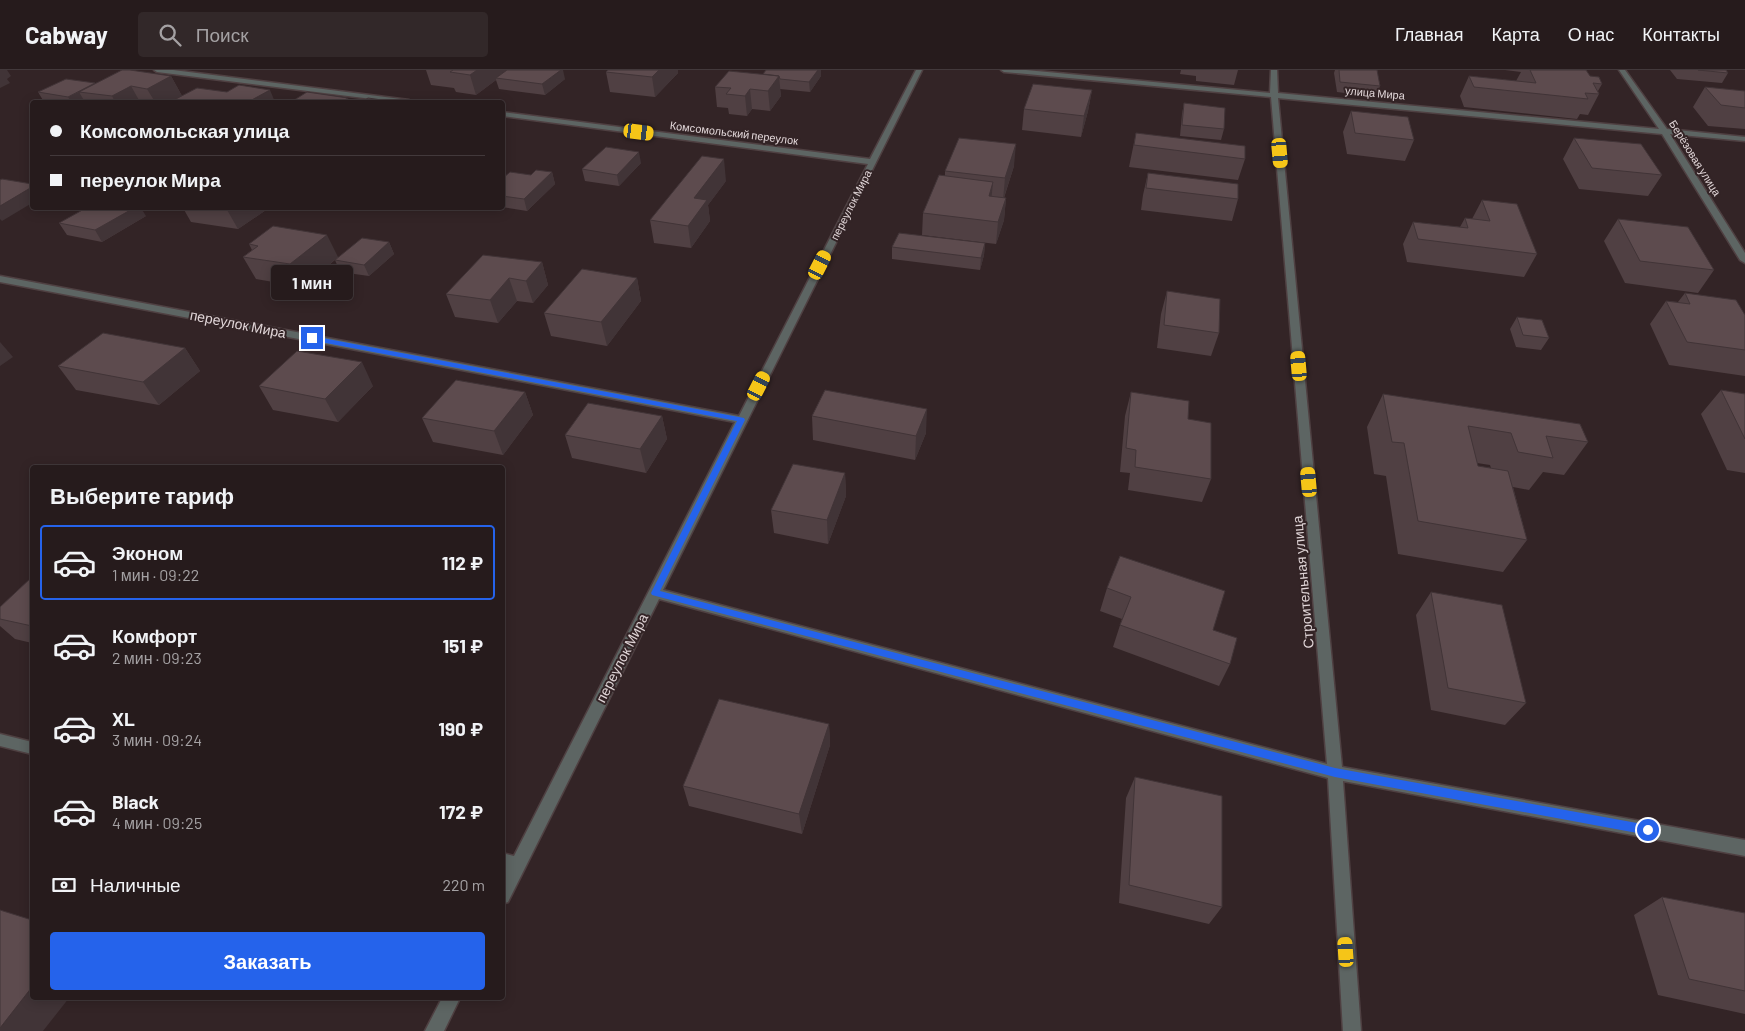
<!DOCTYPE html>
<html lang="ru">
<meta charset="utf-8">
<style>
body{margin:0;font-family:Barlow,sans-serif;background:#322829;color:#f1f3f6;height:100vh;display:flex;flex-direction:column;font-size:19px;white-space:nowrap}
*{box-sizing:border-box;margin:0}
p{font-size:16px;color:#a4a1a3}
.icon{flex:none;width:28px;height:28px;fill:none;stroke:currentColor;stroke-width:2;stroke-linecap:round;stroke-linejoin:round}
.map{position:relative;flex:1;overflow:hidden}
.side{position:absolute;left:30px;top:395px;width:475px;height:535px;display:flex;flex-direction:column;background:#261b1c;border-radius:5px;box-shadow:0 2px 12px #0003,0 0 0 1px #42393b}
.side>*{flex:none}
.hud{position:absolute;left:30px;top:30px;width:475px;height:110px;border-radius:5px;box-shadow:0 2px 12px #0003,0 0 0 1px #42393b;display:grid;align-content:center;height:110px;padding:0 20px;background:#261b1c}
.end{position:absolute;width:22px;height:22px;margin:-11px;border:6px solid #2563eb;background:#fff;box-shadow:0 0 0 2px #fff}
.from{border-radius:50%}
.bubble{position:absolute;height:35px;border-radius:5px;background:#261b1c;box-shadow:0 2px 12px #0003,0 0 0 1px #42393b;font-size:16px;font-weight:700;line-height:35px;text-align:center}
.car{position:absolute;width:15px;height:30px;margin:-15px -8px;border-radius:6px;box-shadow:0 0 4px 1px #0007;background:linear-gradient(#f5c518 24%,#345 0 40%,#f5c518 0 76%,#345 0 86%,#f5c518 0)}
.hud b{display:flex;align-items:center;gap:18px;height:48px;font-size:19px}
.hud b+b{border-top:1px solid #42393b}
.hud i{width:12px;height:12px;background:#f1f3f6}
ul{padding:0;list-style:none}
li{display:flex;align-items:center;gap:15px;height:75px;margin:0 10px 8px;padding:0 10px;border:2px solid transparent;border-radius:5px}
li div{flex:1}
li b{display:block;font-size:19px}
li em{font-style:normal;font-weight:700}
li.selected{border-color:#2563eb}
li>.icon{width:45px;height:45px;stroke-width:1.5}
h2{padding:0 20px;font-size:22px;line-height:60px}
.pay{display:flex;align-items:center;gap:12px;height:55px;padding:0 20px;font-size:19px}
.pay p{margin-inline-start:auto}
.action{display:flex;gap:10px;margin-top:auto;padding:10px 20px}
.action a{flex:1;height:58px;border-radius:5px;background:#2563eb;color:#fff;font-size:20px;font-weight:700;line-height:58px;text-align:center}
header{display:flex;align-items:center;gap:30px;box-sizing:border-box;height:70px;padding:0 25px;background:#261b1c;border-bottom:1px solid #42393b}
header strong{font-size:24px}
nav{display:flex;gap:28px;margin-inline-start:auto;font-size:18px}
.search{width:350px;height:45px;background:#322829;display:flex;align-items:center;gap:12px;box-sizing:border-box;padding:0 18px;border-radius:5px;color:#a4a1a3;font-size:19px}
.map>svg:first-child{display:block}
</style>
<header>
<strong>Cabway</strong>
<div class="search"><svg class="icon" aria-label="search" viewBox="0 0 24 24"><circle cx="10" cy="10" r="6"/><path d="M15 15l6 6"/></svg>Поиск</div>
<nav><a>Главная</a><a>Карта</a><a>О нас</a><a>Контакты</a></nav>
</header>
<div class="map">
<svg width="1745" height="961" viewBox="0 0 1745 961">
<rect width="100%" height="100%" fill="#332426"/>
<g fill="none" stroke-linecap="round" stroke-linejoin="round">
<defs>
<path id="street" d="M154 0H173L409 30 413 32H396L157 2Z
M916 0H922L663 520 1327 694 1271 27 1004 2 1001 0H1026L1270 23 1271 0H1277L1278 23 1659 59 1619 0H1625L1667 59 1745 67V71L1670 64 1745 183V193L1740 190 1662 64 1278 28 1342 697 1745 770V786L1343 711 1361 961H1343L1328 708 659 529 508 832 502 834V808L506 800 502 799V783L514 786 735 352 0 212V206L739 346 868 94 502 46V42L870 89Z
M0 664 32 672V684L0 676Z
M442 928H460L444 961H425Z"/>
</defs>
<!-- street casing -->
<use href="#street" stroke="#4f4042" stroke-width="3"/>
<!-- street -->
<use href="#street" fill="#5d6563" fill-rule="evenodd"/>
</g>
<!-- wall -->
<path fill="#504043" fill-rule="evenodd" d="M426 0H506L565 9 545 25 499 19 496 10 476 25 456 22 454 18 431 15Z
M1181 0H1238L1234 15 1196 11V6L1180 4Z
M1335 0H1377L1380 16 1376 27 1337 22 1334 3Z
M1505 0H1586L1590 6 1602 14 1598 21 1599 24 1588 45 1580 44 1577 49 1464 37 1460 26 1469 6 1516 11 1521 2Z
M1670 0H1726L1728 3 1722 13 1677 9Z
M606 2 678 3 655 27 610 22Z
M763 4 821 6 810 22 780 19 781 26 770 41 752 39 747 46 729 44 728 38 717 37 715 17Z
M171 6 182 26 170 32H44L38 22 95 13Z
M1705 17 1745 21V59L1708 56 1693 37Z
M1092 20 1088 41 1081 67 1022 60 1024 39Z
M1184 33 1224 59 1221 70 1180 66 1182 44Z
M1351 41 1414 70 1405 91 1347 84 1343 62Z
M1136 63 1245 89 1238 110 1129 97Z
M1574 68 1662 105 1648 126 1579 119 1563 89Z
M641 93 619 116 585 111 582 99Z
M1014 96 1004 128H1006L1004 150 996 174 922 165 923 143 945 106V101Z
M552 102 555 114 527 141 502 137V109Z
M1148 103 1238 129 1232 151 1141 140 1143 125Z
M726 111 708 135 710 151 691 178 654 173 650 150Z
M1482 130 1537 184 1524 207 1407 192 1403 174 1413 152 1460 157 1465 148 1472 149Z
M183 138H269L238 159 191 152Z
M146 146 102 172 67 165 59 153Z
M1618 149 1714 200 1698 223 1625 213 1604 171Z
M389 172 394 184 369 206 340 202 335 190 302 217 256 209 243 187 252 180 249 174 338 187Z
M985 173 984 185 980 200 892 189V177Z
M542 192 548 215 533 233 517 231 498 253 455 247 446 224Z
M637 208 641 231 607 276 551 266 544 243Z
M1167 221 1219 263 1211 286 1157 278 1161 244Z
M1685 223 1745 245V306L1669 295 1650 254 1666 231 1678 232Z
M1517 247 1549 268 1541 280 1516 277 1510 259Z
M185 278 200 301 159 335 76 320 58 296Z
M259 316H373L338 352 273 340Z
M1721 320 1745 324V403L1727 400 1701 344Z
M525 322 533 345 503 385 433 372 422 348Z
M1131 322 1188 349 1211 409 1202 432 1128 420 1130 403 1120 402 1125 346Z
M1383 324 1588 372 1564 405 1543 402 1529 420 1513 417 1527 470 1503 502 1398 484 1386 406 1374 404 1367 357ZM1477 393 1490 395 1491 398 1478 396Z
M662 346 667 369 646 403 572 388 565 365Z
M812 346 926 363 915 390 813 370Z
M845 403 846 426 828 474 774 463 771 440Z
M1120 486 1230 594 1219 616 1113 577 1122 549 1100 541 1107 518Z
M32 507V573L15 569 0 556V537Z
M1431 522 1526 633 1505 655 1431 640 1416 545Z
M829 654 830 675 802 764 689 736 683 716Z
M1135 707 1222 837 1209 854 1119 833 1126 728Z
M1662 827 1745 843V944L1658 925 1634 845Z"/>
<!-- shaded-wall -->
<path fill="#413437" d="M0 0H7L11 6 7 9 10 13 0 18Z
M477 0H506L507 2 496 8V10L476 25 470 5Z
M561 0H563L565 9 545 25 542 14Z
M659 0H678V3L655 27 652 7Z
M818 0H821V6L810 22 809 12Z
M171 6 182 26 170 32H155L147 19Z
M779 6 781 26 770 41 768 21Z
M131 16 140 32H115L112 26Z
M750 19 752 39 747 46 745 26Z
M270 20 275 32H248Z
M1092 20 1088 41 1081 67 1084 46Z
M79 22 85 32H71L68 27Z
M348 28 350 32H341Z
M1016 74 1014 96 1003 130 1005 108Z
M639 82 641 93 619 116 617 105Z
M724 89 726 111 708 135 710 151 691 178 688 156 694 128Z
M552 102 555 114 527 141 524 129Z
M993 112 991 133 989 126Z
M32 117V133L2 151 0 149V136Z
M1006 128 1004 150 996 174 998 152Z
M134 138H141L146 146 102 172 95 160Z
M226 138H269L238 159Z
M327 165 338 187 302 217 290 194Z
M389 172 394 184 369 206 364 195Z
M985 173 984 185 980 200 981 188Z
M542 192 548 215 533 233 526 211Z
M509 208 517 231 498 253 490 230Z
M637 208 641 231 607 276 601 252Z
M0 272 13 287 0 296Z
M185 278 200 301 159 335 143 312Z
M362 292 373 316 338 352 325 329Z
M525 322 533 345 503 385 494 361Z
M927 339 926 363 915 390 916 366Z
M662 346 667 369 646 403 640 379Z
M845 403 846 426 828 474 827 450Z
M829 654 830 675 802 764 799 744Z
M32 917V928H69L43 961H0V958Z"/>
<!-- building -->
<path fill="#5d4b4e" stroke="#413437" d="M122 0H130L171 6 147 19 131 16 112 26 79 22Z
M453 0H477L470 5 450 2Z
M507 0H561L542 14 496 8Z
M608 0H659L652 7 606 2Z
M766 0H818L809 12 780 9 779 6 763 4Z
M1339 0H1377L1380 16 1340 12Z
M1530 0H1586L1590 6 1599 7 1602 14 1593 13 1599 24 1585 23 1588 29 1474 17 1469 6 1536 13Z
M1698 0H1726L1728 3Z
M729 1 779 6 768 21 750 19 745 26 726 24 731 18 715 17Z
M66 9 95 13 68 27 38 22Z
M1033 14 1092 20 1084 46 1024 39Z
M239 15 270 20 248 32H170L197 18 227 22Z
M1705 17 1745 21V38L1721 35Z
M307 22 348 28 341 32H291Z
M368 28 389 31 387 32H362Z
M1184 33 1225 38 1224 59 1182 55Z
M1351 41 1408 47 1414 70 1355 63Z
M1136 63 1245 76V89L1134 75Z
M959 68 1016 74 1005 108 945 101Z
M1574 68 1641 74 1662 105 1592 98Z
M606 77 639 82 617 105 582 99Z
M702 86 724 89 694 128 707 130 688 156 650 150Z
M536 100 552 102 524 129 502 126V109L510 102 531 105Z
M1148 103 1238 114V129L1146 118Z
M939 105 993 112 989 126 1006 128 998 152 923 143Z
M2 109 32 114V117L0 136V110Z
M1482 130 1517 134 1537 184 1418 169 1413 152 1468 158 1465 148 1490 151Z
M86 138H134L95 160 59 153Z
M1618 149 1688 157 1714 200 1640 191Z
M273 156 327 165 290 194 243 187 258 176 249 174Z
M899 163 985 173 981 188 892 177Z
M362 168 389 172 364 195 335 190Z
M483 185 542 192 526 211 509 208 490 230 446 224Z
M582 199 637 208 601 252 544 243Z
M1167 221 1220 229 1219 263 1164 255Z
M1685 223 1736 230 1745 245V280L1687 272 1666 231 1690 234Z
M1517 247 1542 250 1549 268 1523 265Z
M103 263 185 278 143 312 58 296Z
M297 281 362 292 325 329 259 316Z
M456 310 525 322 494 361 422 348Z
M825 320 927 339 916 366 812 346Z
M1721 320 1745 324V369Z
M1131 322 1189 331 1188 349 1211 353V409L1135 397 1136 380 1126 378Z
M1383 324 1580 354 1588 372 1546 366 1553 388 1518 382 1511 363 1468 356 1478 396 1508 401 1527 470 1418 451 1404 373 1392 372Z
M588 333 662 346 640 379 565 365Z
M793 394 845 403 827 450 771 440Z
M1120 486 1225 521 1213 560 1237 568 1230 594 1120 555 1131 527 1107 518Z
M32 507V556L0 549V537Z
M1431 522 1502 535 1526 633 1448 618Z
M719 629 829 654 799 744 683 716Z
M1135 707 1222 726V837L1129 815Z
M1662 827 1745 843V921L1689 909Z
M0 840 32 850V917L0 958Z"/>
<!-- route -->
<path fill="#2563eb" d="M312 266 744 348 745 350 660 521 1335 698 1648 755 1653 760 1648 765 1335 707 652 525 651 523 737 351 310 270V267Z"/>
<g text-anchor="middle" stroke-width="4" stroke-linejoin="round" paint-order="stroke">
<!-- far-street labels -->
<g font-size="11" fill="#e0d5d7" stroke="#332426">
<text transform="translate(1375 23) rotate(5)" y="4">улица Мира</text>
<text transform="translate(734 63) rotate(7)" y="4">Комсомольский переулок</text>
<text transform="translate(1695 88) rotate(58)" y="4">Берёзовая улица</text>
<text transform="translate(851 135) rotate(-63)" y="4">переулок Мира</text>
</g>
<!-- street labels -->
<g font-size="14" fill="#e0d5d7" stroke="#332426">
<text transform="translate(238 254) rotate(11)" y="5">переулок Мира</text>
<text transform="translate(1303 512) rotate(-95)" y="5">Строительная улица</text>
<text transform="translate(622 588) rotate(-63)" y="5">переулок Мира</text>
</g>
</g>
</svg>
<i class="end from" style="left:1648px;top:760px"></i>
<i class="end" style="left:312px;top:268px"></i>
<div class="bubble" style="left:271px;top:195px;width:82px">1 мин</div>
<i class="car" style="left:639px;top:62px;rotate:97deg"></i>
<i class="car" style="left:1280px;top:83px;rotate:175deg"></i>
<i class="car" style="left:820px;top:195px;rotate:27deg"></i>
<i class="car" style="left:1299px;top:296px;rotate:355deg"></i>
<i class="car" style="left:759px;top:316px;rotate:27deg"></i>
<i class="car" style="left:1309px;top:412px;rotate:355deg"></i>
<i class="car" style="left:1346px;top:882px;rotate:356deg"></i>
<div class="hud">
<b><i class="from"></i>Комсомольская улица</b>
<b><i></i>переулок Мира</b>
</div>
<section class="side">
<h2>Выберите тариф</h2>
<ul>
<li class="selected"><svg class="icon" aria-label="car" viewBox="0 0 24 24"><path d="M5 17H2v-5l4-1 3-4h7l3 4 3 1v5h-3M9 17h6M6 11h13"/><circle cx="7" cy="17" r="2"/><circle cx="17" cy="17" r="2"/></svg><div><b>Эконом</b><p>1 мин · 09:22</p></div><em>112 ₽</em></li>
<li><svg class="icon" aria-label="car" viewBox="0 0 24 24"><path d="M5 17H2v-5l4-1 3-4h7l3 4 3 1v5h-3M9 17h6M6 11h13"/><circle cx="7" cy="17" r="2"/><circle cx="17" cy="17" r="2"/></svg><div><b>Комфорт</b><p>2 мин · 09:23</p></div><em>151 ₽</em></li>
<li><svg class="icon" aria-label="car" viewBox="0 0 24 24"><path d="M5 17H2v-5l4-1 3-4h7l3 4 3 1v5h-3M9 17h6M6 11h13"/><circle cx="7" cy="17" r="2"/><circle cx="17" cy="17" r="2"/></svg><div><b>XL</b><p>3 мин · 09:24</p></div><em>190 ₽</em></li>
<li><svg class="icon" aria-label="car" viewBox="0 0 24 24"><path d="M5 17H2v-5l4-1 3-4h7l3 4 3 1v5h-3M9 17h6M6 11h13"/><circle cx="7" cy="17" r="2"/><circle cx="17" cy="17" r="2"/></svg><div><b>Black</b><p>4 мин · 09:25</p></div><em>172 ₽</em></li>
</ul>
<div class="pay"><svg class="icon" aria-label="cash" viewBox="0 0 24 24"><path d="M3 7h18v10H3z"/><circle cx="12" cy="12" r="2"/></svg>Наличные<p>220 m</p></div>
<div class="action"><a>Заказать</a></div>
</section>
</div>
